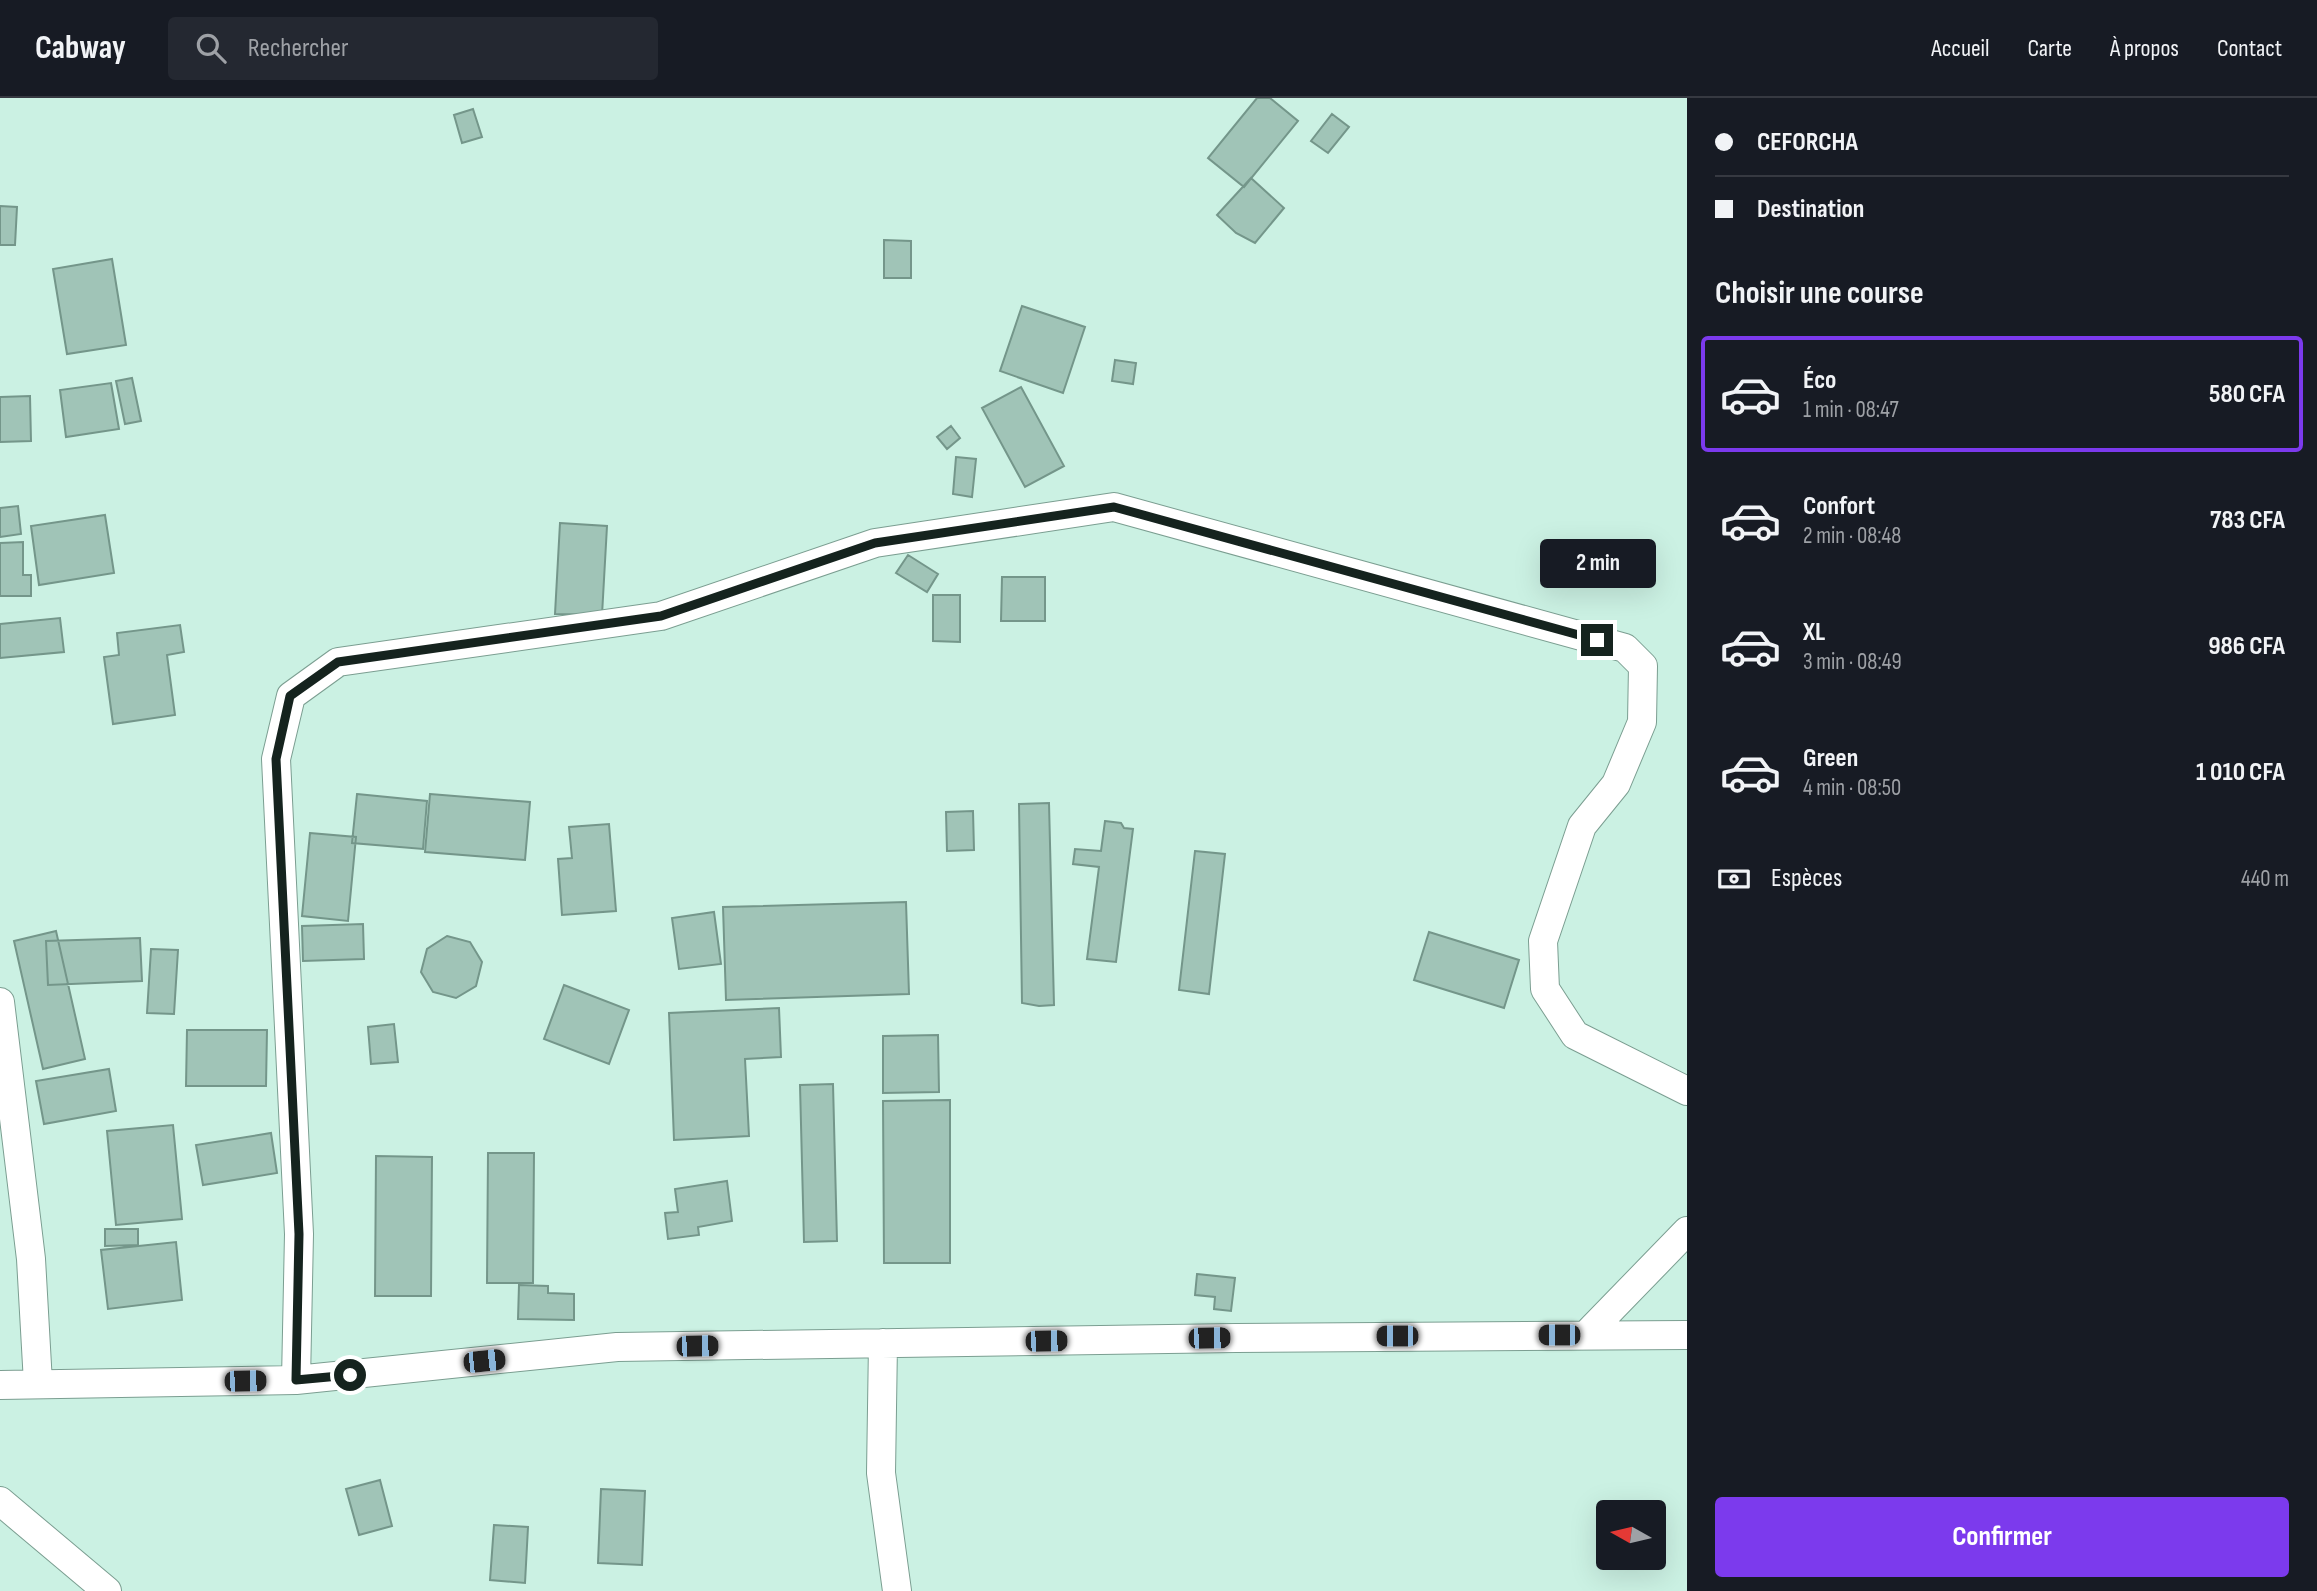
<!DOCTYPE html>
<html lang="fr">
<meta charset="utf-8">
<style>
body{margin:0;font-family:"Sofia Sans Condensed",sans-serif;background:#242831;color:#f1f3f6;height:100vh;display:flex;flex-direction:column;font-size:26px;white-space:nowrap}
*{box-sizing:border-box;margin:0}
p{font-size:23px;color:#9ea1a6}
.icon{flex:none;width:38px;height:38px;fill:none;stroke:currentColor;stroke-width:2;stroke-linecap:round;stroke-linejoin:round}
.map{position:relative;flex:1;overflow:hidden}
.panel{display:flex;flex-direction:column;background:#171b24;width:630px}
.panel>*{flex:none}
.top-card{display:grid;align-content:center;height:154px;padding:0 28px;background:#171b24}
.needle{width:46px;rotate:278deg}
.fabs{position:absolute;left:1596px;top:1402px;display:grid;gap:14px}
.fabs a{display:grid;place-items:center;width:70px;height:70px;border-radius:7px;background:#171b24;box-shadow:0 7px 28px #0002;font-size:35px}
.end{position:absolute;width:32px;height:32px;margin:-16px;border:9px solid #15231e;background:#fff;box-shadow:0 0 0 4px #fff}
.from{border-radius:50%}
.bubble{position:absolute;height:49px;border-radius:7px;background:#171b24;box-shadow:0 7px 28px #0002;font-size:23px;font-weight:700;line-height:49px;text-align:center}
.car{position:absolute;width:21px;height:42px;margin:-21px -10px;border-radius:9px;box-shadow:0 0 5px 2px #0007;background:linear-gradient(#222 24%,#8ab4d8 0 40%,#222 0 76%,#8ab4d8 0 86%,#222 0)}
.top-card b{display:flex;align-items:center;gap:24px;height:66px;font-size:26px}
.top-card b+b{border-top:2px solid #363941}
.top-card i{width:18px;height:18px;background:#f1f3f6}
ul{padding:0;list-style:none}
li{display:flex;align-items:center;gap:21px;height:116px;margin:0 14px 10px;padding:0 14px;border:4px solid transparent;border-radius:7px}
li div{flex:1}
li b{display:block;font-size:26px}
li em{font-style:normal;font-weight:700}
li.on{border-color:#7c3aed}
li>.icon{width:63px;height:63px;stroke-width:1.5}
h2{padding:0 28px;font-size:32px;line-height:84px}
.pay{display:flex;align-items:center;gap:18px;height:77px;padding:0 28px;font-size:26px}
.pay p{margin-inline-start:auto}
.button{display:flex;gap:14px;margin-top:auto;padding:14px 28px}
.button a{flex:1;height:80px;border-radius:7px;background:#7c3aed;color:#fff;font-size:28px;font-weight:700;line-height:80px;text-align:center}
header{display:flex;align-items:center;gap:42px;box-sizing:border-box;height:98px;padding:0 35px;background:#171b24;border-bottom:2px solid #363941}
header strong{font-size:33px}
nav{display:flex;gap:38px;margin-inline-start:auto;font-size:24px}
.search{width:490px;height:63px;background:#242831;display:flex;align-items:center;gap:18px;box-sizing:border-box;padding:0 24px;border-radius:7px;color:#9ea1a6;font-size:26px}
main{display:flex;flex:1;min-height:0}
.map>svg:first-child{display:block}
</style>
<header>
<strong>Cabway</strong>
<div class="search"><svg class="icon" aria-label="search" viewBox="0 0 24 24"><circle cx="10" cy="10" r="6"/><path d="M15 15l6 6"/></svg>Rechercher</div>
<nav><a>Accueil</a><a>Carte</a><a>À propos</a><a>Contact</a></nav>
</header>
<main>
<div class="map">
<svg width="1687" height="1493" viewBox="0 0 1687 1493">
<rect width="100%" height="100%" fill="#cbf1e3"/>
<!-- building -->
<path fill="#a0c4b7" stroke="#74968a" stroke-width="2" d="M1257 0H1270L1298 23 1244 89 1208 60Z
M473 11 482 39 462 45 454 17Z
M1332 16 1349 29 1328 55 1311 43Z
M1251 80 1284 110 1255 145 1236 135 1217 117Z
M0 108 17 109 15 147H0Z
M884 142 911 143V180H884Z
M112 161 126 247 67 256 53 171Z
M1022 208 1085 229 1063 295 1000 273Z
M1115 262 1136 265 1133 286 1112 283Z
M132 280 141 323 125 326 116 283Z
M111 285 119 331 66 339 60 292Z
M1021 289 1064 368 1025 389 982 310Z
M30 298 31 343 0 344V299Z
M951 328 960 340 947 351 937 339Z
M956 359 976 361 972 399 953 396Z
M18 408 21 436 0 439V410Z
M105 417 114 475 39 487 31 428Z
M560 425 607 428 602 517 555 516Z
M23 444V477H31V498H0V445Z
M908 457 938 476 927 494 896 475Z
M1002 479H1045V523H1001Z
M933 497H960V544L933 543Z
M60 520 64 554 0 560V526Z
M180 527 184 554 167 557 175 617 113 626 104 559 119 557 117 535Z
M357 696 427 703 423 751 352 745Z
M430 696 530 704 525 762 425 754Z
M1049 705 1054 907 1039 908 1022 905 1019 706Z
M973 713 974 752 947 753 946 714Z
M1105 723 1121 725 1124 730 1133 731 1116 864 1087 861 1099 769 1073 766 1075 751 1101 753Z
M609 726 616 813 562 817 558 761 572 760 569 729Z
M310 735 356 739 348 823 302 818Z
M1195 753 1225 756 1209 896 1179 892Z
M906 804 909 896 726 902 723 809Z
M714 814 721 866 679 871 672 820Z
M363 826 364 861 303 863 302 828Z
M56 833 85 961 43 971 14 843Z
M1429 834 1519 862 1504 910 1414 882Z
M447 838 470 844 482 864 476 888 456 900 433 894 421 874 427 851Z
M140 840 142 883 48 887 46 843Z
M151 851 178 852 174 916 147 915Z
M564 887 629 912 609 966 544 941Z
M779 910 781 959 745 961 749 1038 674 1042 669 915Z
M394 926 398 964 371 966 368 929Z
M187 932H267L266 988H186Z
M938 937 939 994 883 995V938Z
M109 971 116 1013 44 1026 36 983Z
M833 986 837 1143 804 1144 800 987Z
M950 1002V1165H884L883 1003Z
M173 1027 182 1121 116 1127 107 1033Z
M271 1035 277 1075 203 1087 196 1047Z
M488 1055H534L533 1185H487Z
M376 1058 432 1059 431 1198H375Z
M727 1083 732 1123 698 1129 699 1137 668 1141 665 1115 678 1114 675 1091Z
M105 1131H138V1147L105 1148Z
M176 1144 182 1202 108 1211 101 1152Z
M1197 1176 1235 1180 1231 1213 1214 1211 1215 1199 1195 1197Z
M519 1187 548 1188V1195L574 1196V1222L518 1221Z
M380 1382 392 1428 359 1437 346 1391Z
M601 1391 645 1393 642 1467 598 1465Z
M494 1427 528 1429 525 1485 490 1482Z"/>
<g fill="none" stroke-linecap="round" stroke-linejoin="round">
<defs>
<path id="minor" d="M0 904 31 1161 38 1285
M1586 1237 1687 1133
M883 1245 881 1375 897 1493
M296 1282 299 1136 276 661 291 598 338 564 661 518 875 445 1114 409 1625 550 1643 568 1642 624 1616 686 1582 728 1543 843 1545 891 1575 937 1687 993
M0 1287 296 1282 617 1249 1236 1240 1687 1237
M0 1403 107 1493"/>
</defs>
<!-- minor casing -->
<use href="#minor" stroke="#7b9e91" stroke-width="30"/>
<!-- minor -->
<use href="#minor" stroke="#fff" stroke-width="28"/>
</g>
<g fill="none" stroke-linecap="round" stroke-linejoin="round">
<!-- route -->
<path stroke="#15231e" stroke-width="9" d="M350 1277 296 1282 299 1136 276 661 290 598 338 564 661 518 875 445 1114 409 1597 542"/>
</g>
</svg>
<div class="fabs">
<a><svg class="needle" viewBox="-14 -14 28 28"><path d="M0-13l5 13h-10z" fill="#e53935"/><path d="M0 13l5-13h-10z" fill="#9ea1a6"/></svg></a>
</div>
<i class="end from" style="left:350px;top:1277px"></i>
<i class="end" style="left:1597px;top:542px"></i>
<div class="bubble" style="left:1540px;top:441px;width:116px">2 min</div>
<i class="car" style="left:1559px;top:1237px;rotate:270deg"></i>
<i class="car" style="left:1397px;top:1238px;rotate:270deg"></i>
<i class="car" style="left:1209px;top:1240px;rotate:89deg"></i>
<i class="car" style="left:1046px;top:1243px;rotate:89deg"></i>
<i class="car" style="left:697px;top:1248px;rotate:89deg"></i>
<i class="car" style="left:484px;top:1263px;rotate:84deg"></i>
<i class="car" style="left:245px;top:1283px;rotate:89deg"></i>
</div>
<section class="panel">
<div class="top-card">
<b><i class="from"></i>CEFORCHA</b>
<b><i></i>Destination</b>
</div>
<h2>Choisir une course</h2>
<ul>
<li class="on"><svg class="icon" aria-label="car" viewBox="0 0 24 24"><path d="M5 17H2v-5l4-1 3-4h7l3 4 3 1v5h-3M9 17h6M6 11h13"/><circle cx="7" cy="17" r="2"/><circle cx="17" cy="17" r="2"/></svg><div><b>Éco</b><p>1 min · 08:47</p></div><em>580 CFA</em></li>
<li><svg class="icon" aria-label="car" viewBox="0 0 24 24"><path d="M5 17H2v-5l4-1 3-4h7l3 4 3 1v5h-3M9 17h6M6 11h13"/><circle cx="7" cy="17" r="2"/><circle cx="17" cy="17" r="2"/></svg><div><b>Confort</b><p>2 min · 08:48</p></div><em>783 CFA</em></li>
<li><svg class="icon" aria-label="car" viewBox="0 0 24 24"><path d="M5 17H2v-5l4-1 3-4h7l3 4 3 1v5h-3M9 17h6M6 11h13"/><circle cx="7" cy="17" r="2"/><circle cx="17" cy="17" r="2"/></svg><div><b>XL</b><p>3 min · 08:49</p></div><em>986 CFA</em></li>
<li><svg class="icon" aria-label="car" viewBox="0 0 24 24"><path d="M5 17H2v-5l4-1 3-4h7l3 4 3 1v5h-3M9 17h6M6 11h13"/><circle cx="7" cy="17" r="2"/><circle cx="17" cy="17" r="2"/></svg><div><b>Green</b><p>4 min · 08:50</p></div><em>1 010 CFA</em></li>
</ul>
<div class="pay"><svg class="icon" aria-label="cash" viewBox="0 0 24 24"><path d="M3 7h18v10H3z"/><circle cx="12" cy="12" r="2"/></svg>Espèces<p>440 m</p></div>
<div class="button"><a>Confirmer</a></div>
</section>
</main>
